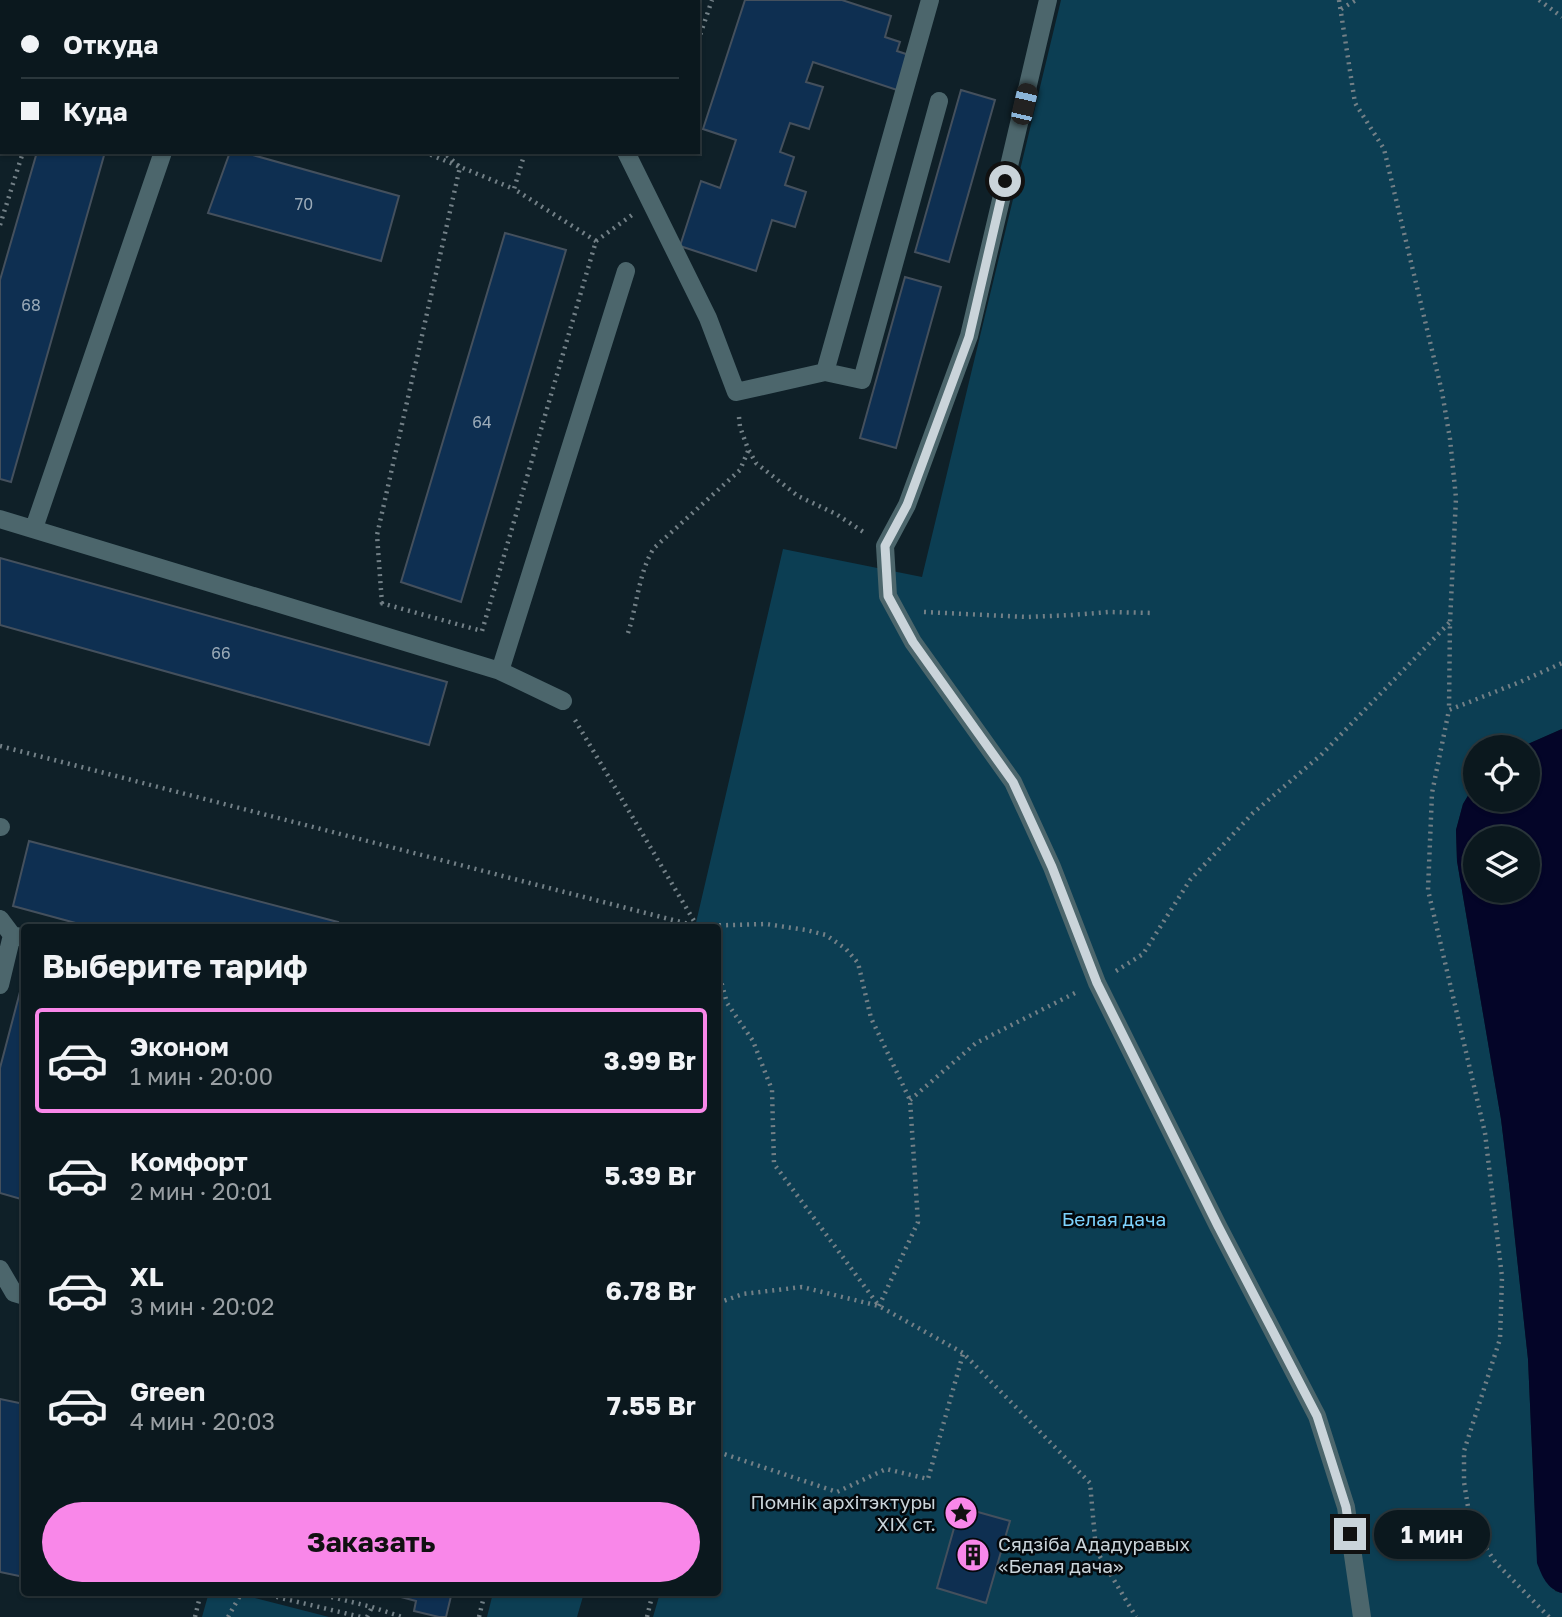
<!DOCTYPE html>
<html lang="ru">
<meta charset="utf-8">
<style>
body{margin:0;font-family:"Golos Text",sans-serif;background:#142127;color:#f1f3f6;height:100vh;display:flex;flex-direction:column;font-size:26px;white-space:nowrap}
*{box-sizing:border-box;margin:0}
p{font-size:23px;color:#9aa0a4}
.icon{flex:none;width:38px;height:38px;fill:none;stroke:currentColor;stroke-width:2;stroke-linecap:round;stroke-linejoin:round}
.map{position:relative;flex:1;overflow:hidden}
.drawer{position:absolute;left:21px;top:924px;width:700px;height:672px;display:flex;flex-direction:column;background:#0b181e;border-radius:7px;box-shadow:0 2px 5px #0004,0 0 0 2px #2b373c}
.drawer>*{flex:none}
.guide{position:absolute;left:0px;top:0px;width:700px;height:154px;box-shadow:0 2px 5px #0004,0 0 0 2px #2b373c;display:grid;align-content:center;height:154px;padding:0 21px;background:#0b181e}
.buttons{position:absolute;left:1463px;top:735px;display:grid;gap:14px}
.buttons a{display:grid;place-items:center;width:77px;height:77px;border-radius:50%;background:#0b181e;box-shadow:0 2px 5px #0004,0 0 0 2px #2b373c;font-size:35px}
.end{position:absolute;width:32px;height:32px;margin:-16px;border:9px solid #cad4da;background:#111;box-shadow:0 0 0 4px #111}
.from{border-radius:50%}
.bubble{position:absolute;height:49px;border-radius:24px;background:#0b181e;box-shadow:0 2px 5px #0004,0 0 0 2px #2b373c;font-size:23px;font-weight:700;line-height:49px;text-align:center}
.car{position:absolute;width:21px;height:42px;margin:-21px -10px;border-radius:9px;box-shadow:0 0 5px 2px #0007;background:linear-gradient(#222 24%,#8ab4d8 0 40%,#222 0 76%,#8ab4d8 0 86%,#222 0)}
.guide b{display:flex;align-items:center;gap:24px;height:66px;font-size:26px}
.guide b+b{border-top:2px solid #2b373c}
.guide i{width:18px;height:18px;background:#f1f3f6}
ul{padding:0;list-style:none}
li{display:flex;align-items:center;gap:21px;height:105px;margin:0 14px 10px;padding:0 7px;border:4px solid transparent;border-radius:7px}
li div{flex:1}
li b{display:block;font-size:26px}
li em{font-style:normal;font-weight:700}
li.active{border-color:#f987e9}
li>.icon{width:63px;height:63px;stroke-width:1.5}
h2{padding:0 21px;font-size:32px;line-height:84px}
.action{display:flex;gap:14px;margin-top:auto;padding:14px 21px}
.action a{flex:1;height:80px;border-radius:42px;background:#f987e9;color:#111;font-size:28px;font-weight:700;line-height:80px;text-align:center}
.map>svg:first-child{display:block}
</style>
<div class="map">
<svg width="1562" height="1617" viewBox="0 0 1562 1617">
<rect width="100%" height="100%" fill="#0f2028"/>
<!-- green -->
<path fill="#0c3e53" d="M1061 0H1562V729L1521 747H1475V784L1463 804 1456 830 1457 861 1501 1119 1509 1184 1528 1359 1535 1514 1555 1591 1562 1593V1617H653L660 1593 718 1592V928L695 927 783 549 922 577Z
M209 1592 236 1593 329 1617H202Z
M493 1593V1592L584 1593 577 1617H487Z"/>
<!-- water -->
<path fill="#040528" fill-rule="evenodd" d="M1562 729V1593C1547 1589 1542 1576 1537 1563L1528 1359 1509 1184 1501 1119 1457 861 1456 830 1463 804 1475 784V800H1528V747H1521ZM1475 838H1528V891H1475Z"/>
<!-- building -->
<path fill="#0e2f51" stroke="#44505d" stroke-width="2" d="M80 0H149L148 2H80Z
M745 0H842L891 16 885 37 900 42 897 51 909 55 897 90 813 62 806 82 823 87 809 129 790 123 780 152 794 157 785 185 806 192 795 227 772 220 756 271 680 246 701 181 720 188 736 140 703 129Z
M961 90 995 100 949 262 915 252Z
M37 152H105L11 482 0 479V280Z
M230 152H242L399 196 381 261 208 213Z
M505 233 566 250 461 602 401 582Z
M905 277 941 287 896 448 860 438Z
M0 558 447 682 429 745 0 625Z
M29 841 338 922 336 928H94L13 906Z
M21 988 24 989V1186L21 1199 0 1193V1068Z
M0 1399 24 1404V1402V1577L0 1572Z
M960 1507 1010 1521 986 1603 937 1588Z
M382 1592H452L446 1617H439L414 1611 416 1601Z"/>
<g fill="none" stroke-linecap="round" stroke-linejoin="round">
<!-- path -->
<path stroke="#738087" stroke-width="4.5" stroke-dasharray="2 5" stroke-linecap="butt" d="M267 0 268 2
M1339 0 1355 103 1384 149 1442 392 1450 439 1456 498 1450 622 1449 710
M1539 0 1562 17
M72 2V0
M240 2 241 0
M688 2V0
M1341 9 1356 0
M698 41 712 0
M424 152 514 189 525 152
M0 225 23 152
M596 241 632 215
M739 417 740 427 748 449 756 463 798 496 836 514 865 533
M381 603 482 631 596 241 514 189
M382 604 377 535 460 167 443 152
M924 612 1027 617 1072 615 1109 612 1154 613
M628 633C637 606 639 571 654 548L740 470 748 451
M575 720 697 926
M0 746 696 926 766 924 806 930 826 935 846 949 858 963 871 1018 910 1100 918 1222 879 1306
M718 970 727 1003 753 1041 772 1090 774 1164 879 1306
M1116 971 1143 954 1190 880 1253 813 1321 755 1450 622
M910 1100 976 1043 1075 993
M718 1303 743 1294 802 1287 879 1306 963 1353 1090 1483 1096 1550 1136 1617
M718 1452 837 1492 886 1469 928 1479 963 1354
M256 1592 361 1617
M311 1592 372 1607 402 1617
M195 1617 201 1592
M228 1617 242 1592
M367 1617 372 1607
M479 1617 485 1592
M647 1617 653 1592
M1549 1617 1496 1563 1479 1538 1469 1513 1464 1482V1451L1500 1339 1502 1277 1485 1133 1428 890 1432 793 1449 710 1520 682 1562 663"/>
<!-- minor -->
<path stroke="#4c666c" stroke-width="18" d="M441 0 446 2
M1048 0 969 336 907 505 885 546 888 596 913 642 1013 782 1052 867 1097 983 1218 1226 1317 1416 1346 1507 1362 1617
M626 152 708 318 736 392 825 372 930 0
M825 372 862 380 939 101
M0 519 500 671 563 701
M34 528 163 152
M500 671 626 271
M0 827H1
M0 919 12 935 24 938
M0 985 12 935
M0 1269 14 1293 24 1296"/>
</g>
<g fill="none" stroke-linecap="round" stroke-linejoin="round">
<!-- route -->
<path stroke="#cad4da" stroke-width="9" d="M1005 181 969 337 907 505 885 546 888 596 913 642 1013 782 1052 867 1097 983 1218 1226 1317 1416 1346 1507 1350 1534"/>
</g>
<!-- icons -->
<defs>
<symbol id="sight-disc" viewBox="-11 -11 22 22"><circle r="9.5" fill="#f987e9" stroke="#04080c"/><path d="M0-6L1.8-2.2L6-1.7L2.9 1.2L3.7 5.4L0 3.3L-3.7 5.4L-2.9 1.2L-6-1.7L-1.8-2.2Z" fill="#111"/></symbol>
<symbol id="building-disc" viewBox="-11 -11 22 22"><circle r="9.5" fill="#f987e9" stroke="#04080c"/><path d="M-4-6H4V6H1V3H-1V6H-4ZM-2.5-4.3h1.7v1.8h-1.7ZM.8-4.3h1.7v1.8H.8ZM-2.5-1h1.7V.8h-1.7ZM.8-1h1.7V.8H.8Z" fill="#111"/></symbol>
</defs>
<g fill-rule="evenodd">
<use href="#sight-disc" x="942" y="1494" width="38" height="38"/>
<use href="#building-disc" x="954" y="1536" width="38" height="38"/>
</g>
<g text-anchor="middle" stroke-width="5" stroke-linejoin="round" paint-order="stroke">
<!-- number labels -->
<g font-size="16" fill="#9babb8">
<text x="304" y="210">70</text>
<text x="31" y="311">68</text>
<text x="482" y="428">64</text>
<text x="221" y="659">66</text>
</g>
<!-- park labels -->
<g font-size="19" fill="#7dd3fe" stroke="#04080c">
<text x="1114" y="1226">Белая дача</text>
</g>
<!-- poi labels -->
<g font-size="19" fill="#cad4da" stroke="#04080c" text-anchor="end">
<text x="936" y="1509">Помнік архітэктуры<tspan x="936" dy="22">XIX ст.</tspan></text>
<text x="998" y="1551" text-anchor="start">Сядзіба Ададуравых<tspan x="998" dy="22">«Белая дача»</tspan></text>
</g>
</g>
</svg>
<div class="buttons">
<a><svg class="icon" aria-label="locate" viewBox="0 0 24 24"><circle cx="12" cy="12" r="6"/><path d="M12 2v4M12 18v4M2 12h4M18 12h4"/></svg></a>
<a><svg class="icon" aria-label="layers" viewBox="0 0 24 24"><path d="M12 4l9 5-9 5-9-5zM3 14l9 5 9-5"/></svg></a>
</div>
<i class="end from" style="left:1005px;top:181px"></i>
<i class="end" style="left:1350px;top:1534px"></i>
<div class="bubble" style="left:1374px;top:1510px;width:116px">1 мин</div>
<i class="car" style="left:1024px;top:104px;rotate:13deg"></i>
<div class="guide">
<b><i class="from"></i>Откуда</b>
<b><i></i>Куда</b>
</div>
<section class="drawer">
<h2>Выберите тариф</h2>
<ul>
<li class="active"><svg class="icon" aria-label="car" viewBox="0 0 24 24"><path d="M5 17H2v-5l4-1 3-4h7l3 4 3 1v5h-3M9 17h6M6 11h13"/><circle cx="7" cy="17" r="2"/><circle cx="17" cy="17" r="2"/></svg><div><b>Эконом</b><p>1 мин · 20:00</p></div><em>3.99 Br</em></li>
<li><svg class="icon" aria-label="car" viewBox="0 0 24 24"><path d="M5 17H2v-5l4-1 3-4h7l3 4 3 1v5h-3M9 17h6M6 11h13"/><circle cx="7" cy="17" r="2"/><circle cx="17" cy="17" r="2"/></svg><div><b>Комфорт</b><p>2 мин · 20:01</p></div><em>5.39 Br</em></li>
<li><svg class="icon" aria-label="car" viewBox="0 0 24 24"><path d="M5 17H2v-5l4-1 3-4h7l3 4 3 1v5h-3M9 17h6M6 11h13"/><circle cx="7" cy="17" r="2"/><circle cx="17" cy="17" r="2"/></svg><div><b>XL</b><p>3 мин · 20:02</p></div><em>6.78 Br</em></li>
<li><svg class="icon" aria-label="car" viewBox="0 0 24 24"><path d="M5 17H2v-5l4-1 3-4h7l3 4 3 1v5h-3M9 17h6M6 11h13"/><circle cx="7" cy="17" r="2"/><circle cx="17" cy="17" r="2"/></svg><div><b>Green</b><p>4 мин · 20:03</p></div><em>7.55 Br</em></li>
</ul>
<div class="action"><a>Заказать</a></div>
</section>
</div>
